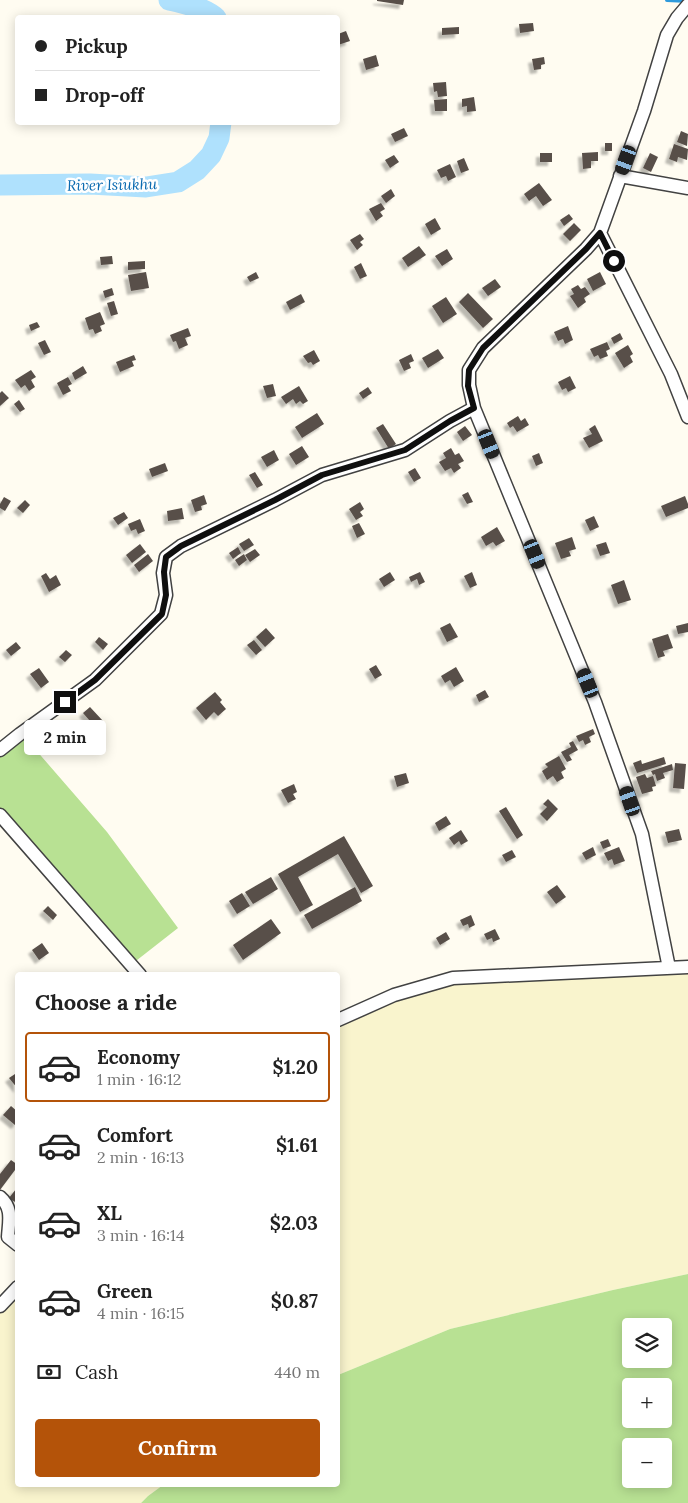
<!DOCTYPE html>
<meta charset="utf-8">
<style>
body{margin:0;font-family:Lora,serif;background:#f6f6f6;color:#222;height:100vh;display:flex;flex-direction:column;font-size:19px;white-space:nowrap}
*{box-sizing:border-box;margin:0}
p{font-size:16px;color:#767676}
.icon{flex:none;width:28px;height:28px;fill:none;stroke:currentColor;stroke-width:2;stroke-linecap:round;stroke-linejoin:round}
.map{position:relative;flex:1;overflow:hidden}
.panel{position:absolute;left:15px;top:972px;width:325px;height:515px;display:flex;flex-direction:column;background:#fff;border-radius:5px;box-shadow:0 2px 12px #0003}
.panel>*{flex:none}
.hud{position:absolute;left:15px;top:15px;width:325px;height:110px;border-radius:5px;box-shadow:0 2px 12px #0003;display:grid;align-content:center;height:110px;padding:0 20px;background:#fff}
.buttons{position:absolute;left:622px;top:1318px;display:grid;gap:10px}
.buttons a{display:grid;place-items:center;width:50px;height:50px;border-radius:5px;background:#fff;box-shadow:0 2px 12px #0003;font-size:25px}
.end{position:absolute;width:22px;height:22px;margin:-11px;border:6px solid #0f0f0f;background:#fff;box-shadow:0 0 0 2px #fff}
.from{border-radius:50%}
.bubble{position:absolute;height:35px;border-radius:5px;background:#fff;box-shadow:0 2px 12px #0003;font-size:16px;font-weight:700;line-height:35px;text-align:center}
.car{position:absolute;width:15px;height:30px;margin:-15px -8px;border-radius:6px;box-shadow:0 0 4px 1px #0007;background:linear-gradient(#222 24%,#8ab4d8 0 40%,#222 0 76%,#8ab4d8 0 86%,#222 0)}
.hud b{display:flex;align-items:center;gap:18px;height:48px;font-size:19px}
.hud b+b{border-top:1px solid #e0e0e0}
.hud i{width:12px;height:12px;background:#222}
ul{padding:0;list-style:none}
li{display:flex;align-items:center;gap:15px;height:70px;margin:0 10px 8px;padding:0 10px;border:2px solid transparent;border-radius:5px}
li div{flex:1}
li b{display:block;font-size:19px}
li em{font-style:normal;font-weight:700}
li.selected{border-color:#b45309}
li>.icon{width:45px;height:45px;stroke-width:1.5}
h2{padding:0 20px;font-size:22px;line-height:60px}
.pay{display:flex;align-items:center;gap:12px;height:55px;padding:0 20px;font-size:19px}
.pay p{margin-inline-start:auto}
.action{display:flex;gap:10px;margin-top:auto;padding:10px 20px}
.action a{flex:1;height:58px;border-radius:5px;background:#b45309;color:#fff;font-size:20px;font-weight:700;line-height:58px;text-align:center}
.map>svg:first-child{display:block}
</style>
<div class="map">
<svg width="688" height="1503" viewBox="0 0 688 1503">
<defs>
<filter id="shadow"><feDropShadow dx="-4" dy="4" stdDeviation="1" flood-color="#0004"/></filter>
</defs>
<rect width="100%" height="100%" fill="#fffcf1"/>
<!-- farmland -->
<path fill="#f9f4cd" d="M688 966V1274L613 1290 450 1329 338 1375V1018L453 975Z
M17 1285 18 1485H163L148 1496 141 1503H0V1303Z"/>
<!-- forest -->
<path fill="#b8e193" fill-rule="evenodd" d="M22 734 107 832 178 928 132 964 0 814V754Z
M688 1274V1503H141L148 1496 163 1485H338V1375L450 1329 613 1290ZM631 1326H664V1359H631ZM631 1386H664V1419H631ZM631 1446H664V1479H631Z"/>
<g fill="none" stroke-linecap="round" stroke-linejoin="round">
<!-- stream -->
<path stroke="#2e9adc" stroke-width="4" d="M667 0 688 1"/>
<!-- river -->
<path stroke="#afe1fd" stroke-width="21" d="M169 0C183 3 206 8 216 18
M0 185 90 184 146 187 178 182 197 170 211 155 219 138 221 122"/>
</g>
<!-- building -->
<path fill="#59504a" filter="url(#shadow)" d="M377 0H404L403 5 377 1Z
M533 23 534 31 520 33 519 24Z
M459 27V34L442 35V28Z
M346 31 350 41 338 45V34Z
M376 55 379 66 366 70 363 59Z
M544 57 545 64 541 65V69L534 70 532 59Z
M446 82 447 96 438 97 437 91 434 92 433 83Z
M474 97 476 111 467 112V106L462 107V99Z
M447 99V111H435L434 100Z
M404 128 408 136 395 142 391 134Z
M681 131 688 134 687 146 677 142Z
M605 143H612V151H605Z
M674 144 688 149 687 160 678 157 677 162 669 159Z
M598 152V161H591V168L583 169 582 153Z
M540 153H552V162H540Z
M650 153 658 157 651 172 643 168Z
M394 155 399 162 390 168 385 160Z
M464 158 469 170 461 173 457 161Z
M450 164 456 177 448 181 446 176 441 178 437 170Z
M539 183 552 200 543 206 536 196 529 201 524 194Z
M391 189 395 196 386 203 381 196Z
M381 203 385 209 380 212 383 216 376 221 369 209Z
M569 214 573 219 564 226 560 220Z
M435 218 441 229 431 235 425 224Z
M574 223 581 230 570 241 563 234Z
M360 234 364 239 360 242 363 245 357 250 350 240Z
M419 246 426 255 408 267 402 258Z
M447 249 453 259 442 266 435 256Z
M112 256 113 264 101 265 100 257Z
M145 261V269L128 270V262Z
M361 263 367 276 360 279 354 267Z
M146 272 149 288 131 291 128 275Z
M256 272 259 278 250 282 247 277Z
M600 272 606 284 593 291 587 279Z
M495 279 501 287 488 296 482 288Z
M578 285 581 289 585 287 590 294 584 298 586 302 578 308 570 296 574 294 571 289Z
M112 288 114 295 105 298 103 291Z
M468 293 493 319 483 328 459 302Z
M301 294 305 302 290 310 286 302Z
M446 297 457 314 443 323 432 306Z
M114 301 118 314 111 316 107 303Z
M100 312 105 324 100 326 102 331 95 334 93 329 89 330 85 318Z
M37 322 40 327 31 331 29 325Z
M568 326 573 340 565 344 563 339 558 341 554 332Z
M188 328 191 336 185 338 188 345 179 349 176 341 173 342 170 335Z
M620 333 623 339 614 344 611 338Z
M45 340 51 352 44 355 38 343Z
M607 342 610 349 606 351 608 356 600 359 598 355 594 357 590 349Z
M628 345 633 354 630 356 633 362 624 368 615 353Z
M438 349 444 358 428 368 422 358Z
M314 350 320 361 313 365 311 362 308 363 303 356Z
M411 354 414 361 409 363 411 368 404 371 399 360Z
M134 355 136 360 132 361 134 366 120 372 116 362Z
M83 366 87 373 75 380 72 373Z
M31 370 36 377 31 380 35 387 29 391 25 385 21 388 15 380Z
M570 376 576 388 568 392 566 388 562 390 558 382Z
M68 377 72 384 68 386 71 391 63 395 57 383Z
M273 384 276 396 267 398 263 386Z
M299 386 308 401 303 404 300 401 296 404 293 399 286 404 281 397Z
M368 387 372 393 363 399 359 393Z
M2 391 9 398 0 406V393Z
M19 400 25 409 20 412 14 404Z
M317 413 324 424 302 438 295 427Z
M518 416 521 421 525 418 529 425 517 432 513 426 510 428 507 423Z
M383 424 396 444 389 449 376 428Z
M595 425 603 441 589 448 583 438 592 434 589 429Z
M465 426 472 435 463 441 457 432Z
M302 446 309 457 296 465 289 454Z
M451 448 455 455 459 453 464 461 458 464 461 468 454 473 451 468 445 471 439 462 446 458 443 453Z
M274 450 279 460 267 467 261 457Z
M539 453 543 463 536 466 532 456Z
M165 463 168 471 152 477 149 469Z
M415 468 421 478 414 482 408 472Z
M255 472 263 485 257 488 249 475Z
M468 492 473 502 467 504 462 495Z
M204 495 207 504 201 506 202 510 195 512 191 500Z
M685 496 688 504V508L666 517 661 506Z
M4 497 11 501 5 511 0 508V504Z
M25 500 30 505 23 513 17 508Z
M360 502 364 509 360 512 363 516 356 520 349 509Z
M182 508 184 519 168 521 167 511Z
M124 512 128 518 118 525 113 518Z
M594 516 599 527 590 531 585 520Z
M140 519 145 531 138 534 136 529 131 531 128 524Z
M359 523 365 534 357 538 352 526Z
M497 527 505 541 496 546 493 542 486 546 481 537Z
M572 537 576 549 569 551 571 556 561 559 555 543Z
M249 538 254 545 244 551 239 544Z
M606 542 610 553 600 556 596 545Z
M140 544 146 552 132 563 126 555Z
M238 547 241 553 233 559 229 553Z
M255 549 260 555 250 562 245 555Z
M148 554 153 561 139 572 134 565Z
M244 554 247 560 239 566 235 560Z
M390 572 395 580 384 587 379 579Z
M420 572 425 582 419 585 417 579 411 582 409 577Z
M472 572 477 585 470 588 464 576Z
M46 573 50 579 56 575 61 585 49 592 41 576Z
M624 580 631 600 618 604 611 585Z
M450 623 458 637 447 642 440 628Z
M688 623V632L678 634 676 626Z
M266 628 275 638 265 647 256 637Z
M668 634 673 648 663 651 665 656 658 658 652 639Z
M99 637 108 644 103 650 95 642Z
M254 640 262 650 256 655 247 645Z
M16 642 21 648 11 656 6 650Z
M66 650 72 655 65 662 59 657Z
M376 665 382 675 375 679 369 669Z
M456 667 464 681 454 687 450 680 445 683 441 676Z
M39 668 49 682 41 688 30 674Z
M485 690 489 697 479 702 476 695Z
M215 692 222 700 220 702 226 709 218 716 214 712 206 720 196 708Z
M90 707 103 721 96 728 83 713Z
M593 729 595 734 589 737 591 742 585 745 583 740 579 742 576 736Z
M573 741 578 750 569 755 572 760 567 762 561 752 571 747 569 743Z
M559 756 566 769 561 772 564 778 557 782 553 776 547 780 542 771 548 767 545 764Z
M664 757 666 764 637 773 633 763 641 760 642 764Z
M675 763 686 764 684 789 673 788Z
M672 764 673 770 663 773 665 778 657 781 655 774 653 775 651 771Z
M406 773 409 783 397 787 394 776Z
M645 774 647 778 653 776 656 786 652 787 653 791 642 794 636 777Z
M294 784 297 792 293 794 296 799 288 803 281 790Z
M548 799 558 809 547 821 540 814 547 807 543 804Z
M506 807 523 835 517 839 499 811Z
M446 816 451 824 439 831 435 823Z
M679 829 682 840 668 843 665 832Z
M461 830 468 841 461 845 459 841 454 845 449 838Z
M344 836 373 886 361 893 338 854 298 877 313 905 300 912 278 874Z
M608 839 611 846 603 849 600 842Z
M593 847 596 855 586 860 582 853Z
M619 847 625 861 614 865 612 859 608 861 604 853Z
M512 850 516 857 506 862 502 855Z
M271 877 278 889 253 904 245 892Z
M557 885 566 897 556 904 547 892Z
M355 887 362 901 312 929 304 915Z
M242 893 250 906 237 914 229 901Z
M48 906 57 915 53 920 43 911Z
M471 915 475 925 469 928 468 924 463 926 460 920Z
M271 919 281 933 243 960 233 945Z
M495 929 500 939 493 942 492 938 487 940 484 934Z
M446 932 450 939 440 945 436 938Z
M42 943 49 953 39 960 32 950Z
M18 1072V1089L9 1078Z
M11 1106 18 1112V1122L15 1125 3 1115Z
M11 1160 18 1165V1166L0 1190V1174Z
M16 1189 18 1190V1199L15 1202 9 1198Z"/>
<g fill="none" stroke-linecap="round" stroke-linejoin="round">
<defs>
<path id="minor" d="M620 176 688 188
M600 233 671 374 688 417
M0 750 20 734 95 680 161 614 166 595 163 573 166 557 181 546 275 500 322 475 405 450 450 421 474 408
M0 815 140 975
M669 968 642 834 595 702 474 408 469 385V370L483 348 586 249 600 233 644 111 667 35 677 18 688 5
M338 1020 394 995 453 978 688 967
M0 1197C13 1208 9 1221 8 1237L18 1245
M0 1306 18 1287"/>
</defs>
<!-- minor casing -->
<use href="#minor" stroke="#424242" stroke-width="15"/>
<!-- minor -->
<use href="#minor" stroke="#fff" stroke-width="12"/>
</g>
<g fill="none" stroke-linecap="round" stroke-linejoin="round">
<!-- route -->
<path stroke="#0f0f0f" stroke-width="6" d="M65 702 95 680 162 614 166 595 164 572 166 557 181 546 275 500 322 475 405 450 450 421 474 408 468 386 469 370 483 348 586 249 600 233 614 261"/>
</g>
<g text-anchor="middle" stroke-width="5" stroke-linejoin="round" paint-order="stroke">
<!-- water labels -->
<g font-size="15" font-style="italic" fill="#0a6ab0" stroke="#fff">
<text transform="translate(112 185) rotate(-1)" y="5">River Isiukhu</text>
</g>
</g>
</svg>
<div class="buttons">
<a><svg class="icon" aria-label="layers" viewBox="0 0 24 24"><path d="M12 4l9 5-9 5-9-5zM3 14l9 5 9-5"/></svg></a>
<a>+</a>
<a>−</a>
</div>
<i class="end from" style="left:614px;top:261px"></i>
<i class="end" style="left:65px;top:702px"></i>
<div class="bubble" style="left:24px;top:720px;width:82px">2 min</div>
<i class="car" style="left:626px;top:160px;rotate:200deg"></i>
<i class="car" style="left:489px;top:444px;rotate:158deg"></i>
<i class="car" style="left:535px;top:554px;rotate:158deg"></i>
<i class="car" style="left:588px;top:683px;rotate:338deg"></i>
<i class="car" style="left:630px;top:801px;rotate:341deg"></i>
<div class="hud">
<b><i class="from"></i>Pickup</b>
<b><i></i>Drop-off</b>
</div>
<section class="panel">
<h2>Choose a ride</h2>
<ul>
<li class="selected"><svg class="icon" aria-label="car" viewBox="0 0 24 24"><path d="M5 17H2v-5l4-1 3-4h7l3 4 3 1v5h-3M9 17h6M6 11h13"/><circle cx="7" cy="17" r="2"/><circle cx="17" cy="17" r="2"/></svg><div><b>Economy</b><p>1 min · 16:12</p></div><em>$1.20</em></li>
<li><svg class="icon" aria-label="car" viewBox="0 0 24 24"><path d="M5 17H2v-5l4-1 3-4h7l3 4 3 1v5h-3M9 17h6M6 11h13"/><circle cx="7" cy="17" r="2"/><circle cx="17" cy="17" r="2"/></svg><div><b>Comfort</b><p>2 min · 16:13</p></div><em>$1.61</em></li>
<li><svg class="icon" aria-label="car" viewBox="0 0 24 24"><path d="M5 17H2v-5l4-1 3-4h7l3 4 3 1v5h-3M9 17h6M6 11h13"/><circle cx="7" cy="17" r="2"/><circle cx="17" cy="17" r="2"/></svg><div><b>XL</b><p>3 min · 16:14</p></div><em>$2.03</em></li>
<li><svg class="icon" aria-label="car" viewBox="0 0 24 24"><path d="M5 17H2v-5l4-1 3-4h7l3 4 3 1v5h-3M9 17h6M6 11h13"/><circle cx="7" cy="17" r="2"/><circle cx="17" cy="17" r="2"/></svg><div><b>Green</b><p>4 min · 16:15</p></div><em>$0.87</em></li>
</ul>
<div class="pay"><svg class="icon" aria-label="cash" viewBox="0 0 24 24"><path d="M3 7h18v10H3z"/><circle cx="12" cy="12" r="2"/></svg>Cash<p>440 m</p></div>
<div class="action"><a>Confirm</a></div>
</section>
</div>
